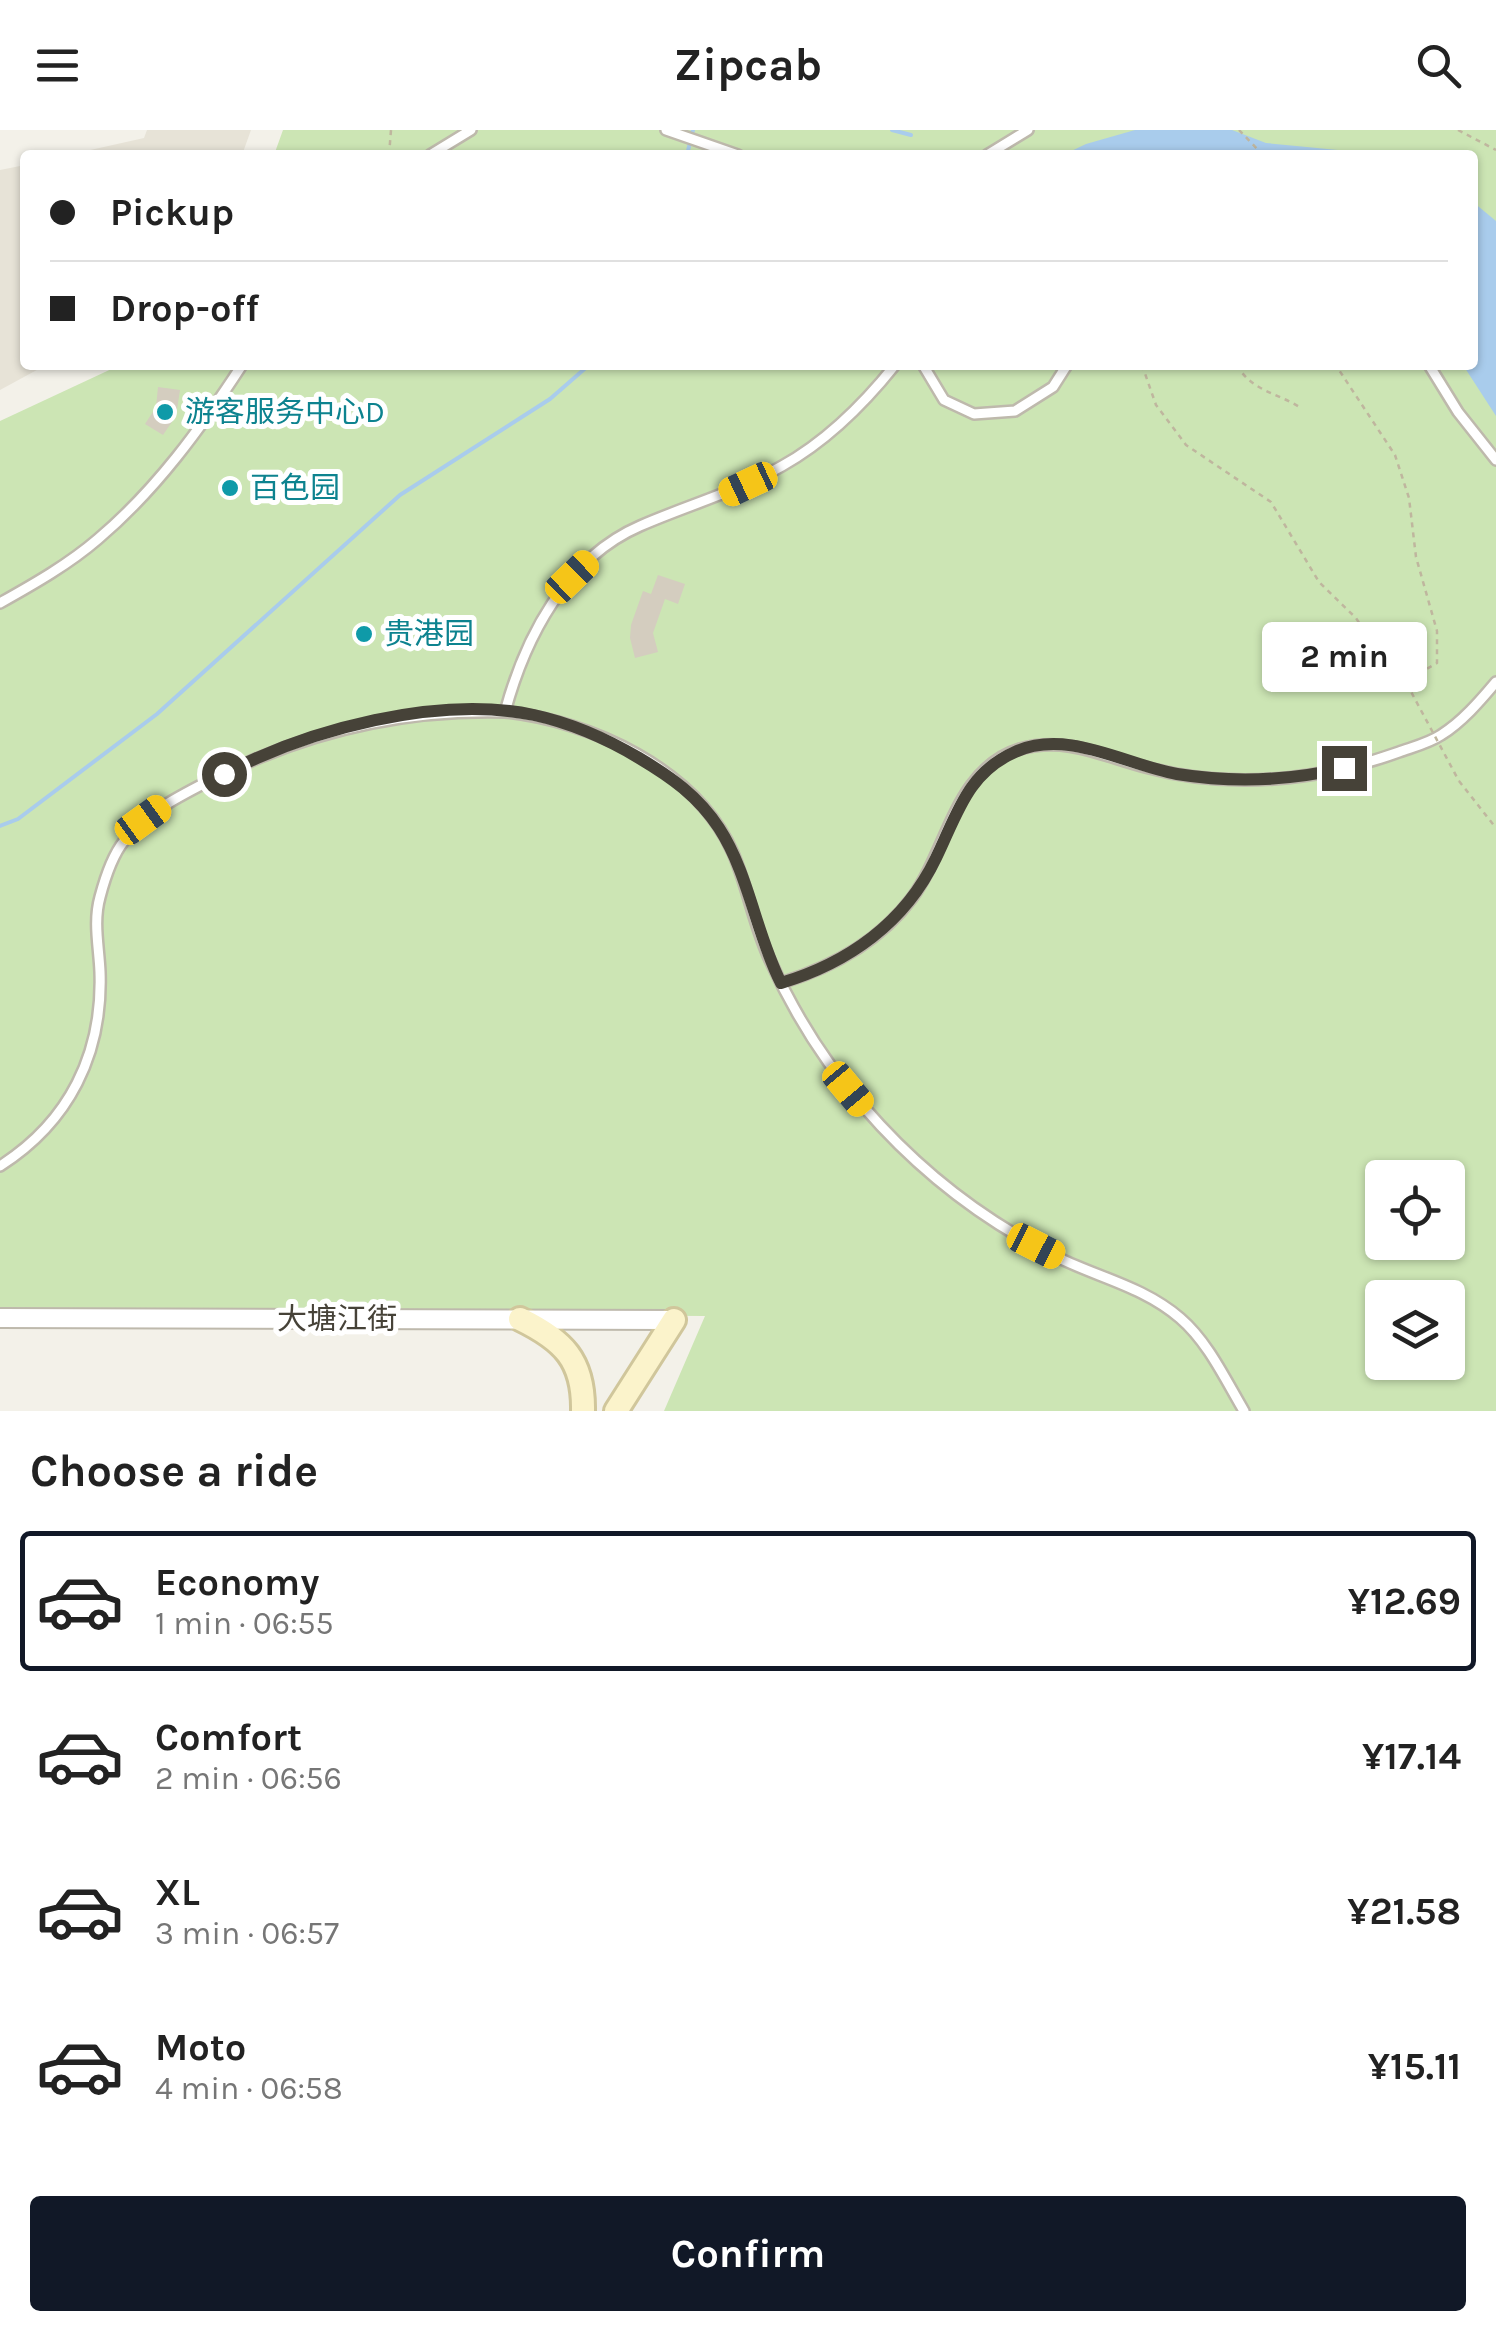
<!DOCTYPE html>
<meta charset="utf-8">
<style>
body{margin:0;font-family:Karla,"Noto Sans SC",sans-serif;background:#f2f2f2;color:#222;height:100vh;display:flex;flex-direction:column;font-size:38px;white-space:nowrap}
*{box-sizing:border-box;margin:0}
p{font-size:32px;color:#767676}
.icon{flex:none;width:55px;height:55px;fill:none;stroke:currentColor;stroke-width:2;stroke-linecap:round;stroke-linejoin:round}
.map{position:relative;height:1281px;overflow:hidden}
.sheet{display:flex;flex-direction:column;background:#fff;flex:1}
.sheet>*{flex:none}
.top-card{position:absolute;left:20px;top:20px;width:1458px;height:220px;border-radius:10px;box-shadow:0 2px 8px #0004;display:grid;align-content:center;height:220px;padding:0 30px;background:#fff}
.tools{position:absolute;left:1365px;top:1030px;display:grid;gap:20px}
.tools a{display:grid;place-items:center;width:100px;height:100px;border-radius:10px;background:#fff;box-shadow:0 2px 8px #0004;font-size:50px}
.end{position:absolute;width:45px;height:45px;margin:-22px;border:12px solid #464238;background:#fff;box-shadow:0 0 0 5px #fff}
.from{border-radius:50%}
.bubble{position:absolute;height:70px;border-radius:10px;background:#fff;box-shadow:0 2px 8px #0004;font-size:32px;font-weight:700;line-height:70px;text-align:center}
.car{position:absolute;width:30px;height:60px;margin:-30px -15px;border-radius:12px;box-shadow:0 0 8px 2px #0007;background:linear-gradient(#f5c518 24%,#345 0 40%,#f5c518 0 76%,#345 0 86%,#f5c518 0)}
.top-card b{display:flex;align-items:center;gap:35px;height:95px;font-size:38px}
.top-card b+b{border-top:2px solid #e0e0e0}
.top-card i{width:25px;height:25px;background:#222}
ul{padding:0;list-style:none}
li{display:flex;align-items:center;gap:30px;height:140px;margin:0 20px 15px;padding:0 10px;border:5px solid transparent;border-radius:10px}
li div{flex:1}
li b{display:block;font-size:38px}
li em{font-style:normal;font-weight:700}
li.selected{border-color:#111827}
li>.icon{width:90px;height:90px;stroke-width:1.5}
h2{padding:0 30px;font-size:45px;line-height:120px}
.action{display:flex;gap:20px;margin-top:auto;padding:20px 30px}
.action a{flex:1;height:115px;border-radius:10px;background:#111827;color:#fff;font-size:40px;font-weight:700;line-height:115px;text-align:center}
header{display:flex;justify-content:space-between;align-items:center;height:130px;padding:0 30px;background:#fff;font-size:45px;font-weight:700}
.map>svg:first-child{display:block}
</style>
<header><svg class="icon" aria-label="menu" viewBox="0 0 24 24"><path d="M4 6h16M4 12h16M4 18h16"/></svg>Zipcab<svg class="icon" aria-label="search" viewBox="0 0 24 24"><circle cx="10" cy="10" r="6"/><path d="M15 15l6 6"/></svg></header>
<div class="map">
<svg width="1496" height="1281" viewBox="0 0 1496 1281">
<rect width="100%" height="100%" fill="#f3f1e9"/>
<!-- residential -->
<path fill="#e7e3d7" d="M147 0H251L242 25H68L144 8Z
M25 35V235H46L0 260V40Z"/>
<!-- green -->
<path fill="#cce5b4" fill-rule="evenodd" d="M283 0H1496V1281H664L705 1186 0 1182V291L120 235H1472V25H274ZM1382 1048H1448V1112H1382ZM1382 1168H1448V1232H1382Z"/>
<!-- water -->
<path fill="#a9ccec" d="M1135 0H1232L1266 13 1390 25H1063L1086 14Z
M1473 72 1496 91V286L1463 235H1472Z"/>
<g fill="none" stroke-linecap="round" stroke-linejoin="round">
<!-- stream -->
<path stroke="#a9ccec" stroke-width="4" d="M892 0 911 5
M687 25 693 0
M0 696 18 689 157 584 400 365 550 269 589 235"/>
</g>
<!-- building -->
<path fill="#d4cdbf" d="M158 257 180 260 176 286 163 305 145 294 156 277Z
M658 445 685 454 678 474 665 469 653 503 658 522 635 528 630 508 631 495 643 461 651 464Z"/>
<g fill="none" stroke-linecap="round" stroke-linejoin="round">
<defs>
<path id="lane" d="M666 0 738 25
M430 25 471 0
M987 25 1028 0
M895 235C863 275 827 311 782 336 736 362 688 375 640 396 566 428 525 508 505 582 591 591 696 639 733 723 748 758 754 796 770 830 794 883 825 933 863 976 918 1040 983 1091 1059 1128 1100 1148 1144 1157 1180 1188 1208 1212 1225 1249 1244 1281
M923 235 944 270 974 284 1015 281 1053 257 1067 235
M1429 235 1458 282 1496 330
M0 473C34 454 69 434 98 409 156 360 201 298 242 235
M781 853C833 837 879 812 912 768 948 719 955 639 1020 619 1066 606 1103 626 1145 637 1229 660 1319 651 1399 622 1413 617 1429 613 1441 605 1462 592 1480 571 1496 552
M0 1036C69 992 103 924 100 842 99 817 93 792 100 767 105 748 112 726 124 711 147 682 178 667 211 650 304 602 400 579 505 582"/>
<path id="street" d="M0 1188 674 1190"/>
<path id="secondary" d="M520 1189C563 1210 584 1230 583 1281
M616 1281 674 1190"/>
</defs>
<!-- lane casing -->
<use href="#lane" stroke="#beb9ac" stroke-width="14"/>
<!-- street casing -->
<use href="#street" stroke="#beb9ac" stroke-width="22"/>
<!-- secondary casing -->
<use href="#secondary" stroke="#d0c69b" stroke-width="28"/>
<!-- path -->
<path stroke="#bfb69e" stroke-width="2.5" stroke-dasharray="5 5" stroke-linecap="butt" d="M1239 0 1263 25
M1458 0 1496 20
M389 25 391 0
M1142 235 1156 275 1186 315 1271 372 1319 452 1356 488 1383 530 1402 545 1423 541 1437 533V501L1416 427 1409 368 1395 325 1337 237 1331 235
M1237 235C1251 261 1278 263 1301 278
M1459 651 1496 698"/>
<!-- lane -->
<use href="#lane" stroke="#fff" stroke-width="9"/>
<!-- street -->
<use href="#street" stroke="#fff" stroke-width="18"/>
<!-- secondary -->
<use href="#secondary" stroke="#fbf3cb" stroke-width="22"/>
<!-- path-bridge -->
<path stroke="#bfb69e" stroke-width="2.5" stroke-dasharray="5 5" stroke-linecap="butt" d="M1402 545 1459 651"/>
</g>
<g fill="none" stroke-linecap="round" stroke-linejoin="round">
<!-- route -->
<path stroke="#464238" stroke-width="12" d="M224 644C309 599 438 565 534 585 571 593 607 609 639 628 671 647 698 666 719 698 749 744 756 804 781 853 848 833 905 793 936 728 957 685 967 643 1015 622 1067 598 1126 635 1177 644 1233 653 1288 651 1344 638"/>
</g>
<!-- markers -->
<g fill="#0f9aa8" stroke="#fff" stroke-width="4">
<circle cx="165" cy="282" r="10"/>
<circle cx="230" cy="358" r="10"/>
<circle cx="364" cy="504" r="10"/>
</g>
<g text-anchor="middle" stroke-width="10" stroke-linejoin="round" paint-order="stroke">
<!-- culture labels -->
<g font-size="30" fill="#0d838f" stroke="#fff" text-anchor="start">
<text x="185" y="292">游客服务中心D</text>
<text x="250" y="368">百色园</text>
<text x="384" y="514">贵港园</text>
</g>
<!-- street labels -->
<g font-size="30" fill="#464238" stroke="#fff">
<text x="337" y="1199">大塘江街</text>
</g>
</g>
</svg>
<div class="tools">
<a><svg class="icon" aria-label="locate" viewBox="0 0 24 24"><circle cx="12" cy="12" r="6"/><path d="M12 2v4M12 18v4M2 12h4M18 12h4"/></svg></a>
<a><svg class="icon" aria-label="layers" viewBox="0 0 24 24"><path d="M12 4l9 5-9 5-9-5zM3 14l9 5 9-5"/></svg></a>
</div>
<i class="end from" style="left:224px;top:644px"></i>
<i class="end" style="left:1344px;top:638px"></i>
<div class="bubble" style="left:1262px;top:492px;width:165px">2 min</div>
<i class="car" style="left:748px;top:354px;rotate:245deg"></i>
<i class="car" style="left:572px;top:447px;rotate:46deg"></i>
<i class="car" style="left:143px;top:690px;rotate:54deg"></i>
<i class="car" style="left:848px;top:959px;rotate:140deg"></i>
<i class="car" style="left:1036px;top:1116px;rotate:117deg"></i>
<div class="top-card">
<b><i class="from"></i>Pickup</b>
<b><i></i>Drop-off</b>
</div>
</div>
<section class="sheet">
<h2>Choose a ride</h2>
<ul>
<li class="selected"><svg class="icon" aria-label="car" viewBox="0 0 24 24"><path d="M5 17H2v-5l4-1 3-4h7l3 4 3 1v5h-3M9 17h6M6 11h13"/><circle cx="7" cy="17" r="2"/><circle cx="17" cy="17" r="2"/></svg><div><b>Economy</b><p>1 min · 06:55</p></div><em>¥12.69</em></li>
<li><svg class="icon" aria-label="car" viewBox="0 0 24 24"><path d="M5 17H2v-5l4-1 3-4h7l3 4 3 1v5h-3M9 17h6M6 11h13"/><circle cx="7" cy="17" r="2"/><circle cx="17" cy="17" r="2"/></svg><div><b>Comfort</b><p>2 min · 06:56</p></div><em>¥17.14</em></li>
<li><svg class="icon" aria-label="car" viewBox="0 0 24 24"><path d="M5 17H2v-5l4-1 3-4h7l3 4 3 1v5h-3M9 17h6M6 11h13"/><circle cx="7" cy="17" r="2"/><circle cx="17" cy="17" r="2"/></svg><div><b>XL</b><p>3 min · 06:57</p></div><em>¥21.58</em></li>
<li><svg class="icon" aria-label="car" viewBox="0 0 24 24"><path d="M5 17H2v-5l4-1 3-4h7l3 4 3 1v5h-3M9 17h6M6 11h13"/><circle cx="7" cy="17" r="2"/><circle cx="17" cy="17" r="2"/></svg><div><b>Moto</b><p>4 min · 06:58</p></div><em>¥15.11</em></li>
</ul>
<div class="action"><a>Confirm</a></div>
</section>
